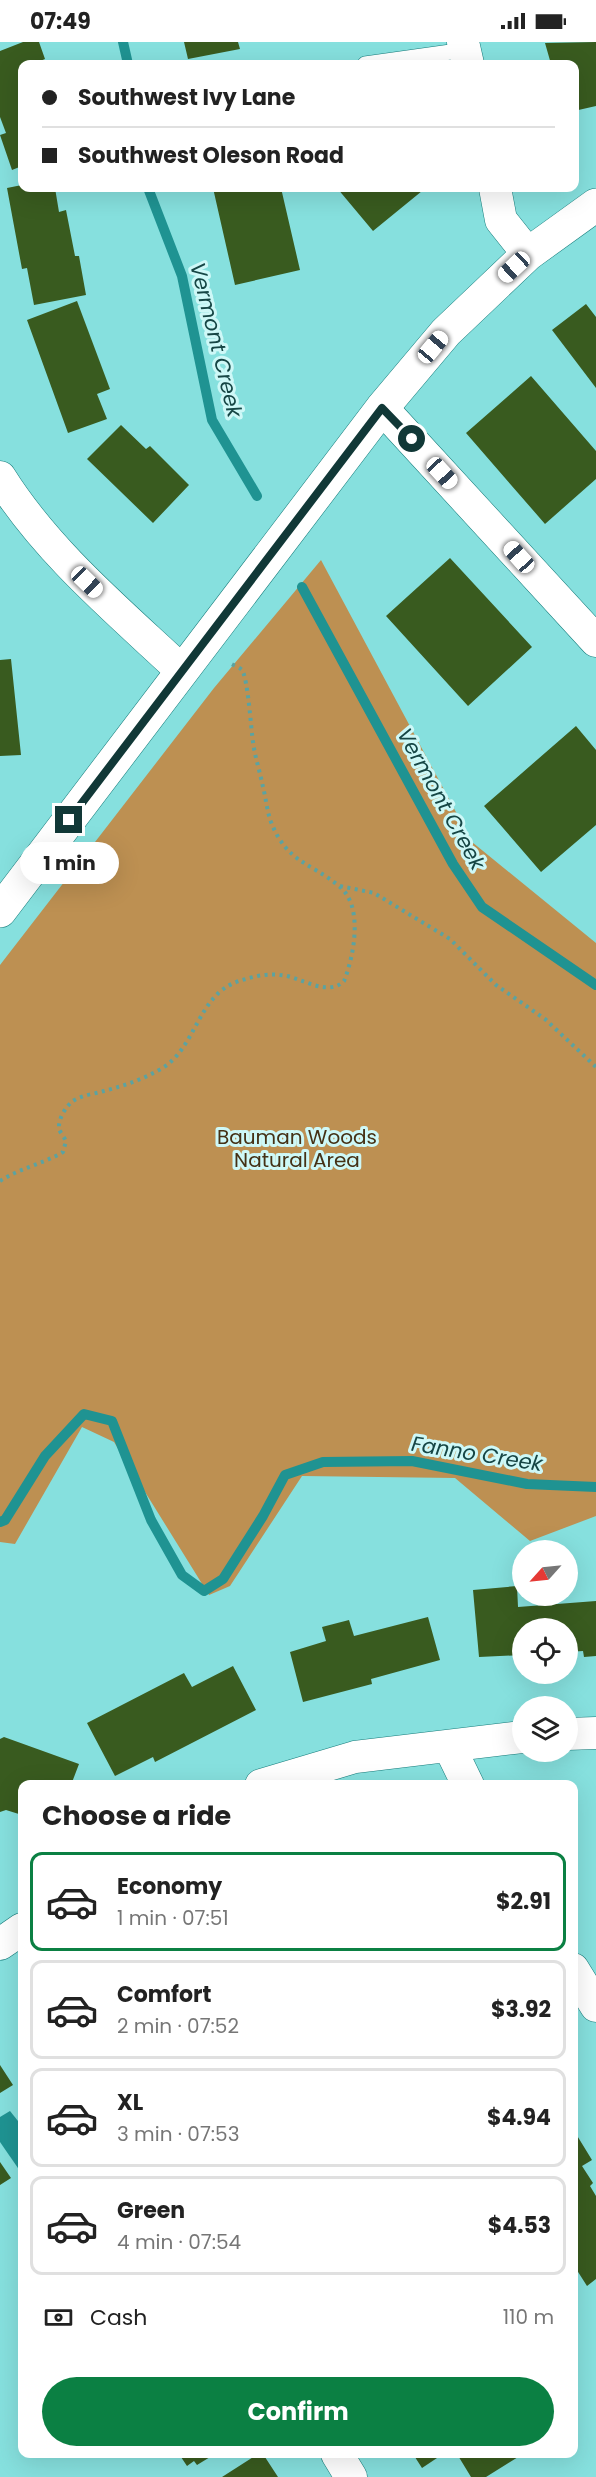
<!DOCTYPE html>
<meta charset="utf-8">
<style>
body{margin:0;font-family:Poppins,sans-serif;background:#f2f2f2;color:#222;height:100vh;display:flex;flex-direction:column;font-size:22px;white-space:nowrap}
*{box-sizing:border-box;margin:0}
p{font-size:20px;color:#767676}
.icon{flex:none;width:33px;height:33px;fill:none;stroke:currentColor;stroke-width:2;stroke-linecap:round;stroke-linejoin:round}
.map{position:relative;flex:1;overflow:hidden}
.drawer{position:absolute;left:18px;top:1738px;width:560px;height:678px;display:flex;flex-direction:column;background:#fff;border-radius:12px;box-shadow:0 6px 24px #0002}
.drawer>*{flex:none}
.hud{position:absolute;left:18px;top:18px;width:561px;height:132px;border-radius:12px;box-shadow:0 6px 24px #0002;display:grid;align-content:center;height:132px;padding:0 24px;background:#fff}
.needle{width:39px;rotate:243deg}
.tools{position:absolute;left:512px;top:1498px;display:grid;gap:12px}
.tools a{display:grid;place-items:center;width:66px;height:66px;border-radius:50%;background:#fff;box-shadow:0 6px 24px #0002;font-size:30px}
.end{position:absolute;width:27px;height:27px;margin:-14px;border:8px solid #113837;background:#fff;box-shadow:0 0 0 3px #fff}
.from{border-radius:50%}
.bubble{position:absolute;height:42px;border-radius:21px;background:#fff;box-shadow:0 6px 24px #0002;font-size:20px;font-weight:700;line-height:42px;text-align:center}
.car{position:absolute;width:18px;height:36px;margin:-18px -9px;border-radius:8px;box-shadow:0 0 4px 2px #0007;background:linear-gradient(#fff 24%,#345 0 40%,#fff 0 76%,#345 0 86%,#fff 0)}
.hud b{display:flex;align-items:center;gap:21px;height:57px;font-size:22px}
.hud b+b{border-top:2px solid #e0e0e0}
.hud i{width:15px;height:15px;background:#222}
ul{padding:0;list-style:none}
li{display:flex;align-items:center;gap:18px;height:99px;margin:0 12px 9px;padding:0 12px;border:3px solid #e0e0e0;border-radius:12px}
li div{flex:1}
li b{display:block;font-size:22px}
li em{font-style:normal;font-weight:700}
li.current{border-color:#0b8043}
li>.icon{width:54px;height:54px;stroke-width:1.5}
h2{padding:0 24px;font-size:27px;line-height:72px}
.pay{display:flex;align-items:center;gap:15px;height:66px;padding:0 24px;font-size:22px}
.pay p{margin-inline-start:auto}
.action{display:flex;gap:12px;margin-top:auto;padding:12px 24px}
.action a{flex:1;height:69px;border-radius:36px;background:#0b8043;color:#fff;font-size:24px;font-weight:700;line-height:69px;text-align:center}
.status{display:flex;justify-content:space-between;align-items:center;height:42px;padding:0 30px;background:#fff;direction:ltr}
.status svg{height:16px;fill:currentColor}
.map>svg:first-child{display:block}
</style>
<div class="status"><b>07:49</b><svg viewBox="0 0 49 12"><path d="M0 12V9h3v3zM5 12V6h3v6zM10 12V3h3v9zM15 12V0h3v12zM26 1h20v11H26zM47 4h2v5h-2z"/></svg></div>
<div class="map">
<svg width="596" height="2435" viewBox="0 0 596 2435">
<rect width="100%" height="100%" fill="#86e0de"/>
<!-- forest -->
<path fill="#bd9052" d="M321 518 472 800 596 901V1474L530 1499 455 1436 302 1434 230 1544 209 1553 114 1400 82 1385 15 1502 0 1500V923L214 646Z"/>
<!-- water -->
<path fill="#1f9392" d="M10 2069 22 2084V2127L20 2129 0 2100V2075Z"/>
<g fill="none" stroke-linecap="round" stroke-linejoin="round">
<!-- stream -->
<path stroke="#1f9392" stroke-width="10" d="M123 0 128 22
M148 146 182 234 212 378 257 454
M302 545 453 822 482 865 596 943
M0 1480 5 1478 45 1414 84 1372 112 1379 151 1478 182 1533 204 1549 223 1537 263 1474 285 1433 323 1420 412 1419 527 1442 596 1445"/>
</g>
<!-- building -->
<path fill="#395b1f" d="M23 0H39L45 17 33 22H22V124L12 128 0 93 6 91 0 75V9Z
M184 0H238L240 7 188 17Z
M596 0V64L574 69V22H551L545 1Z
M22 143V146H55L59 170 66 168 75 214H79L86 253 34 263 27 226 22 227 7 146Z
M213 146H281L300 228 235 243Z
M337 146H419L422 149 373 189Z
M77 259 110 347 97 352 107 377 68 391 27 278Z
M586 262 596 275V346L552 288Z
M531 334 596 409V437L545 482 466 391Z
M121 383 146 407 150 404 189 443 153 481 87 417Z
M450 516 532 605 468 664 386 574Z
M11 617 21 713 0 714V618Z
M576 684 596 708V783L541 830 484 764Z
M517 1544 518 1565 596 1559V1614L584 1615 583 1609 567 1610V1587H522V1613L479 1615 473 1548Z
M428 1575 440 1618 371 1637 372 1642 303 1660 290 1610 326 1599 322 1585 349 1578 354 1594Z
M233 1624 256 1668 155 1720 153 1715 115 1734 87 1681 184 1631 192 1645Z
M4 1695 79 1722 71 1743H22V1773L6 1768 0 1770V1697Z
M0 2023 13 2043 0 2051Z
M573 2087 592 2118 582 2124 593 2141 590 2144 596 2154V2237L587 2244 573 2222Z
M0 2120 11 2136 0 2143Z
M179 2412H215L197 2423 194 2419 187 2424Z
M258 2412H263L278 2435H222Z
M413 2412H443L422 2426Z
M457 2412H523L486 2435H471Z"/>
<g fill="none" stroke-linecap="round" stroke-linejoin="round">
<defs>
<path id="lane" d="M365 22 465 8"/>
<path id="street" d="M463 0 468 22
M495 146 501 178 528 212
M382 366 596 599
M0 435C47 510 118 569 182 629
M567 1692 596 1691
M449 1704 468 1743
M261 1743 355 1715 522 1695
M0 1902 22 1887
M573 1927 596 1964
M337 2412 351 2435"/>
<path id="secondary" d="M0 869 382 366 446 290 486 252 528 212 596 163"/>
</defs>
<!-- lane casing -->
<use href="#lane" stroke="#157c7b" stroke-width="16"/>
<!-- street casing -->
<use href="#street" stroke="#157c7b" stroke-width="33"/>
<!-- secondary casing -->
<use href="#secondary" stroke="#157c7b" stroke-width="34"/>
<!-- path -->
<path stroke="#5ba3a1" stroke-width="4" stroke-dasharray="3 4.5" stroke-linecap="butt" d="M340 844 374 851 450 897 496 943 545 977 596 1025
M0 1139C20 1126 43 1122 63 1110L66 1099C64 1095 60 1090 59 1087 58 1077 66 1064 73 1059 82 1053 94 1052 104 1049 123 1044 141 1038 159 1028 197 1008 196 953 239 939 252 935 266 931 280 933 300 934 327 956 344 939 354 914 364 864 339 844 310 820 287 821 271 780 267 769 266 757 263 745 260 730 255 715 253 700 251 687 248 637 242 628 239 625 233 623 230 621"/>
<!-- lane -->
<use href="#lane" stroke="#fff" stroke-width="15"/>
<!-- street -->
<use href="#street" stroke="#fff" stroke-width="32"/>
<!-- secondary -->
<use href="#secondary" stroke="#fff" stroke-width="33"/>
</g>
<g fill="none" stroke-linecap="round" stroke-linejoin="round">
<!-- route -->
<path stroke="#113837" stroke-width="8" d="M69 778 382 366 412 397"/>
</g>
<g text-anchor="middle" stroke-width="6" stroke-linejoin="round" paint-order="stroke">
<!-- park labels -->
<g font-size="20" fill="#453115" stroke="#cef8f7">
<text x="297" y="1102">Bauman Woods<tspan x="297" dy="23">Natural Area</tspan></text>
</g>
<!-- water labels -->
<g font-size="21" font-style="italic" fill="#164645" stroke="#cef8f7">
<text transform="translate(216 298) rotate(76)" y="7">Vermont Creek</text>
<text transform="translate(441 757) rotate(61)" y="7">Vermont Creek</text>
<text transform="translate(477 1412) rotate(9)" y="7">Fanno Creek</text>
</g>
</g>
</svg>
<div class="tools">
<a><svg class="needle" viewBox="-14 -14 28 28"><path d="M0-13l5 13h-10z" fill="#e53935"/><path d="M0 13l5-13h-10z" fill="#767676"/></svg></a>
<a><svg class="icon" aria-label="locate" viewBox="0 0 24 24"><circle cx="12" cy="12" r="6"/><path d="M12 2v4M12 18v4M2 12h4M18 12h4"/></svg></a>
<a><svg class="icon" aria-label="layers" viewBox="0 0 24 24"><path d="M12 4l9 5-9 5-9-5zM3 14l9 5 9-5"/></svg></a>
</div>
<i class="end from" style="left:412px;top:397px"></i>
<i class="end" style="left:69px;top:778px"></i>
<div class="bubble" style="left:20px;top:800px;width:99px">1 min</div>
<i class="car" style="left:514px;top:225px;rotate:227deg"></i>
<i class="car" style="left:433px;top:305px;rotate:40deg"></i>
<i class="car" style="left:442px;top:431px;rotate:137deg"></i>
<i class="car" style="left:519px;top:515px;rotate:318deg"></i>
<i class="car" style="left:87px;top:540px;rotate:134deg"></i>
<div class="hud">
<b><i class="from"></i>Southwest Ivy Lane</b>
<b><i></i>Southwest Oleson Road</b>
</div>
<section class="drawer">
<h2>Choose a ride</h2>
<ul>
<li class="current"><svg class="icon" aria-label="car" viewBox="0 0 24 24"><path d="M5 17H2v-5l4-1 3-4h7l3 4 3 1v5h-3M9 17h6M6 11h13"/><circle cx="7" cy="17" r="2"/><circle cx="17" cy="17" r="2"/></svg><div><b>Economy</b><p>1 min · 07:51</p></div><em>$2.91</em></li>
<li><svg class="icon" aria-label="car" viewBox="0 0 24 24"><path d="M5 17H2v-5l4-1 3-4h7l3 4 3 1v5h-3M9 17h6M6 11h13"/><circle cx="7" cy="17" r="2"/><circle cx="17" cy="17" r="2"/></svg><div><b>Comfort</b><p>2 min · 07:52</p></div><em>$3.92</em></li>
<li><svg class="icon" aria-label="car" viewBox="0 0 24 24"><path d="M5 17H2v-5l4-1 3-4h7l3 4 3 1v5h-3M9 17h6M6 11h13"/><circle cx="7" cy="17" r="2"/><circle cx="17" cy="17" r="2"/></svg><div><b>XL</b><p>3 min · 07:53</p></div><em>$4.94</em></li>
<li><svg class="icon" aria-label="car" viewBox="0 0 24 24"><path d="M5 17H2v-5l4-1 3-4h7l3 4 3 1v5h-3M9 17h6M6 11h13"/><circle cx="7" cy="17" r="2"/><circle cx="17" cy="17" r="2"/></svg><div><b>Green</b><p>4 min · 07:54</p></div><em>$4.53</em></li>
</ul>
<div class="pay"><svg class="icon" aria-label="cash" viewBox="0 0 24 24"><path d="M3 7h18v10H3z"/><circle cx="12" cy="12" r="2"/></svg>Cash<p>110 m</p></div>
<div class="action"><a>Confirm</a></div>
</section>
</div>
